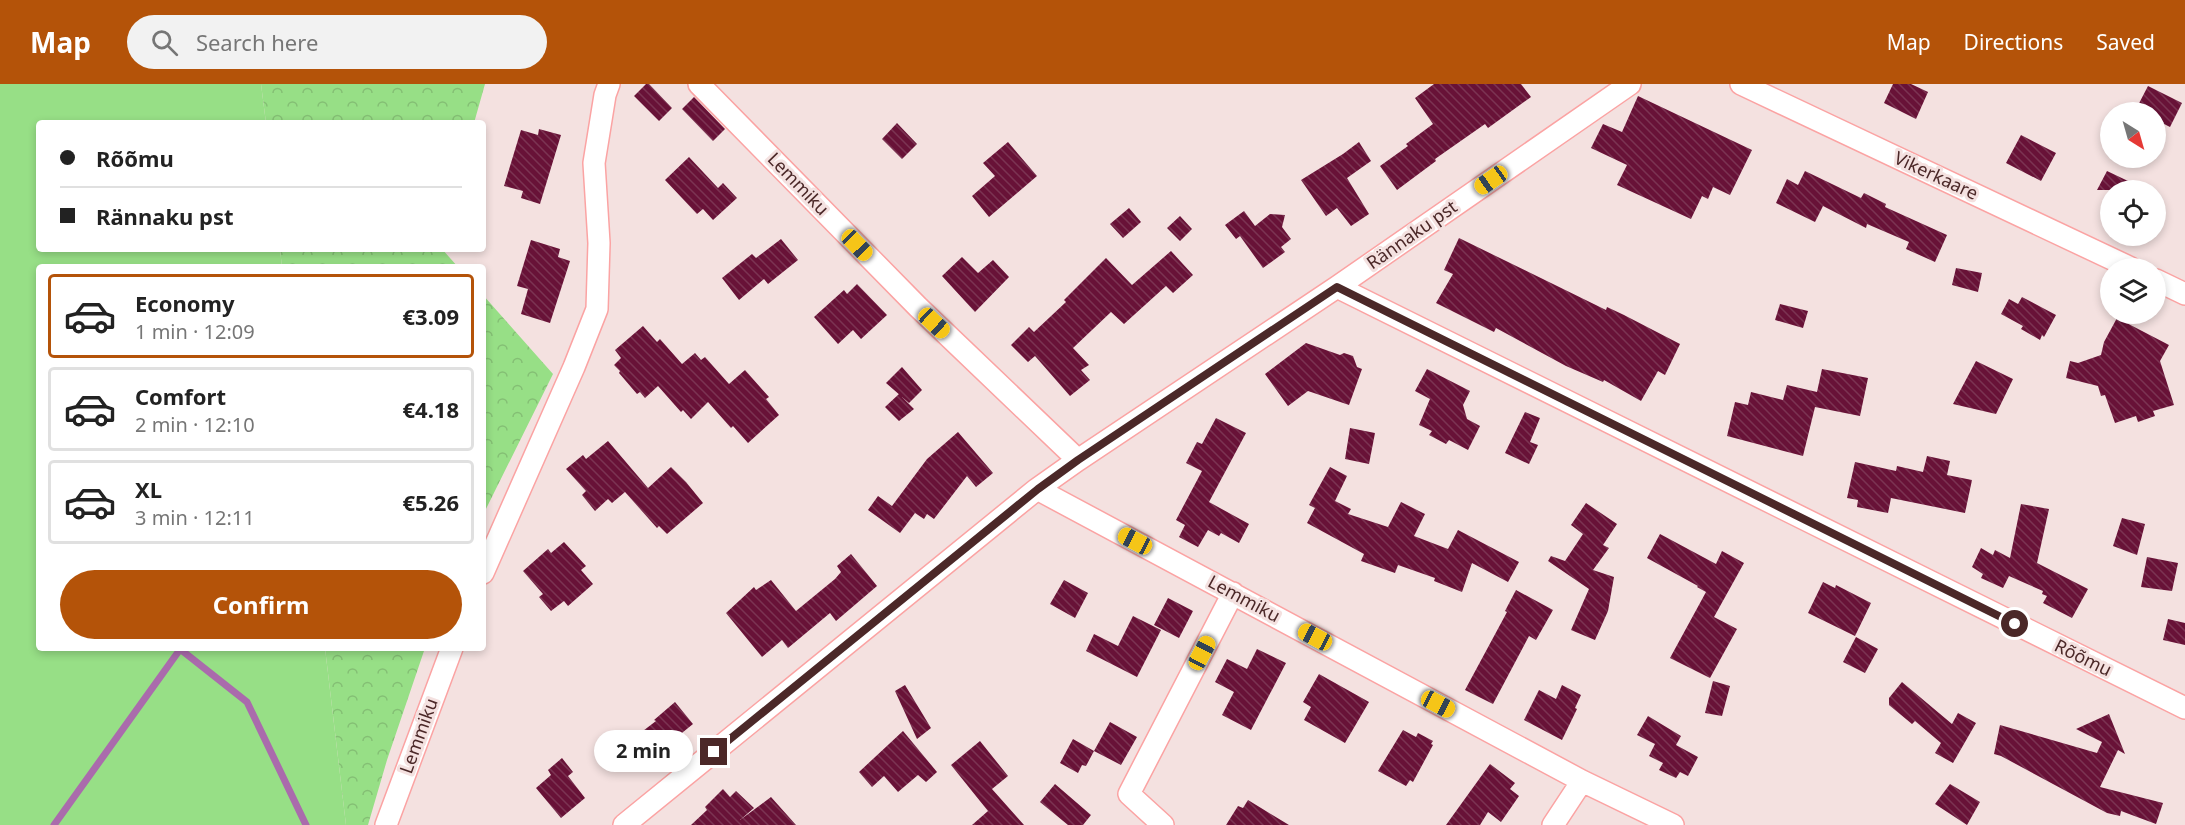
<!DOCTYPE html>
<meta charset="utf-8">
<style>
body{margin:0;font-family:"Noto Sans",sans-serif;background:#f2f2f2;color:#222;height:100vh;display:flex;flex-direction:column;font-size:22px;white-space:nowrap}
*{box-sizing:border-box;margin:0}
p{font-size:20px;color:#767676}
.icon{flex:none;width:33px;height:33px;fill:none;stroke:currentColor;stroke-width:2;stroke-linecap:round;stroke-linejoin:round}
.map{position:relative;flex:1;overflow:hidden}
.sheet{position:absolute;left:36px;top:180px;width:450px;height:387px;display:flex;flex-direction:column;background:#fff;border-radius:6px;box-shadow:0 3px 9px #0003}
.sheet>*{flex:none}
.banner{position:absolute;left:36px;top:36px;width:450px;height:132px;border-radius:6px;box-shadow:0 3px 9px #0003;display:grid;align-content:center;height:132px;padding:0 24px;background:#fff}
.needle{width:39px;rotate:143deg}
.tools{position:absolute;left:2100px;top:18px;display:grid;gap:12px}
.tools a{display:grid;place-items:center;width:66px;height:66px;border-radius:50%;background:#fff;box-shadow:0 3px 9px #0003;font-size:30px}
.end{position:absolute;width:27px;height:27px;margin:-14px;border:8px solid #4b2828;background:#fff;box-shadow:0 0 0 3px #fff}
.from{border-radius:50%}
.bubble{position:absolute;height:42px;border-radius:21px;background:#fff;box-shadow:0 3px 9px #0003;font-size:20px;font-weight:700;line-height:42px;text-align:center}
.car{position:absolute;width:18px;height:36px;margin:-18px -9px;border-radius:8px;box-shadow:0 0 4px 2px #0007;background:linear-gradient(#f5c518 24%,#345 0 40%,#f5c518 0 76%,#345 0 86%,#f5c518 0)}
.banner b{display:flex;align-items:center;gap:21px;height:57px;font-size:22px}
.banner b+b{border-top:2px solid #e0e0e0}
.banner i{width:15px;height:15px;background:#222}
ul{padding:10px 0 0;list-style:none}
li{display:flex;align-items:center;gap:18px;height:84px;margin:0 12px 9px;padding:0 12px;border:3px solid #e0e0e0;border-radius:6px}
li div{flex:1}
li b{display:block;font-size:22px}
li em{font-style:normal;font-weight:700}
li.active{border-color:#b45309}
li>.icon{width:54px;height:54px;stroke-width:1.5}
.button{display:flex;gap:12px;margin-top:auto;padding:12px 24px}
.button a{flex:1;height:69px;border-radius:36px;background:#b45309;color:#fff;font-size:24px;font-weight:700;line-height:69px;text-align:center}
header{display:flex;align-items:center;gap:36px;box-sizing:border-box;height:84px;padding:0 30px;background:#b45309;color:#fff}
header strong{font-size:28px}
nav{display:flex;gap:33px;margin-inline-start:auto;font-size:21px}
.search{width:420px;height:54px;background:#f2f2f2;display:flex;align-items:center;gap:15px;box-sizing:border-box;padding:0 21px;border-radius:33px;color:#767676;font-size:22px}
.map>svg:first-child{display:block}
</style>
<header>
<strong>Map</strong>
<div class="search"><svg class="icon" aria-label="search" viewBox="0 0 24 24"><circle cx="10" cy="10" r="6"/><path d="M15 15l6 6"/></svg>Search here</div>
<nav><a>Map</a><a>Directions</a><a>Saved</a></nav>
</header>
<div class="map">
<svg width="2185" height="741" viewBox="0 0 2185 741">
<defs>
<pattern id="forest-crowns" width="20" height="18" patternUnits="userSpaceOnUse" patternTransform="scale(1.5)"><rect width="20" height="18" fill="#97df86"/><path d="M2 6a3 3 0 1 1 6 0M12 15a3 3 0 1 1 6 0" fill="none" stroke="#84bf74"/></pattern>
<pattern id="building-back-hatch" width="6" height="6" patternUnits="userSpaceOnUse" patternTransform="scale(1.5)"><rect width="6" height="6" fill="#681237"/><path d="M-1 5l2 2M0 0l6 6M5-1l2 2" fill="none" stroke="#7b3452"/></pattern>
</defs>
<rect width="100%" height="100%" fill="#f4e1e0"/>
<!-- grass -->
<path fill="#97df86" d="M0 0H261L266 39H39V165H280L282 183H39V564H325L346 741H0Z"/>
<!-- forest -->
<path fill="url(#forest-crowns)" d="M261 0H485L474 39H266Z
M280 165H442L458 183H282Z
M483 211 553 290 483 431Z
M325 564H425L387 676 368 741H346Z"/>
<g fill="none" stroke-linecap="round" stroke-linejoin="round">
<!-- stream -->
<path stroke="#aa6bac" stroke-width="7" d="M180 565 247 618 306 741
M54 741 181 564"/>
</g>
<!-- building -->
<path fill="url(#building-back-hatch)" d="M646 0H649L672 24 659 37 634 12Z
M1434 0H1521L1531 13 1488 44 1485 40 1435 75 1436 77 1397 106 1380 82 1408 62 1406 60 1433 40 1415 14Z
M1893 0H1911L1928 8 1916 35 1884 19Z
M2148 2 2182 19 2170 43 2156 36V28L2135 27Z
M1638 12 1752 66 1730 111 1713 103 1708 115 1702 112 1691 135 1617 101 1627 81 1591 64 1603 40 1622 48Z
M694 13 725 45 713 57 682 25Z
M897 39 917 60 902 75 882 55Z
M539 45 561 51 540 120 521 114 523 107 504 102 521 46 538 51Z
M2021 51 2056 69 2041 97 2006 79Z
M1008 58 1037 92 989 133 972 112 995 92 983 79Z
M1359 58 1371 77 1347 94 1369 130 1351 142 1337 124 1326 132 1301 96 1343 70Z
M689 73 718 104 723 99 737 114 713 136 703 125 697 130 665 96Z
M1805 87 1861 114 1864 109 1886 120 1885 123 1947 151 1935 178 1906 165 1909 158 1867 140 1866 144 1823 122 1815 138 1776 119 1787 95 1798 101Z
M2107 87 2147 106H2097Z
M1129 124 1141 138 1123 154 1110 140Z
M1244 127 1255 142 1270 130 1285 131 1282 143 1291 155 1281 163 1285 168 1263 184 1240 152 1236 155 1225 141Z
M1180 132 1192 145 1180 157 1167 144Z
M1459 154 1606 226 1607 223 1624 231 1680 260 1665 291 1658 287 1641 317 1604 296 1603 298 1566 282 1496 244 1494 248 1436 219 1453 190 1444 186Z
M781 155 798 176 768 200 764 195 739 216 722 194 752 170 756 174Z
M531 156 560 165 558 173 570 177 550 239 521 230 528 205 517 202Z
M1171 167 1193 191 1173 209 1166 202 1124 240 1111 228 1073 264 1089 281 1081 286 1090 296 1070 312 1035 272 1028 278 1011 261 1029 243 1034 248 1066 218 1064 216 1106 174 1132 201Z
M962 173 978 189 993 176 1009 193 975 228 942 192Z
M1956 184 1982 189 1978 208 1952 201Z
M857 200 887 231 861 255 853 246 838 260 814 233 844 206 847 210Z
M2022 213 2056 231 2044 253 2042 251 2040 256 2021 245 2023 242 2001 230 2009 215 2018 220Z
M1780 220 1808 227 1803 244 1775 236Z
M2117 234 2169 261 2160 277 2174 321 2153 327 2155 332 2138 338 2136 332 2115 339 2105 311 2101 312 2098 302 2066 294 2070 277 2078 279 2101 271 2104 258Z
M643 242 657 258 660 255 682 280 695 269 701 276 705 273 729 300 745 286 769 313 766 315 779 331 748 359 733 342 731 344 708 318 691 335 683 326 681 328 658 302 645 314 640 308 637 310 619 289 620 287 614 281 621 274 615 266Z
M1306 259 1340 271 1344 269 1353 272 1357 283 1362 285 1349 321 1308 307 1288 322 1265 290Z
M1976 277 2013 295 1996 330 1953 320Z
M902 283 922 306 909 319 886 299Z
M1427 285 1470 307 1463 321 1467 335 1480 342 1468 366 1449 356 1446 360 1429 351 1432 347 1419 341 1430 315 1415 307Z
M1822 285 1868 294 1860 332 1815 323 1803 372 1727 352 1735 318 1748 321 1751 308 1783 316 1787 301 1817 308Z
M899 310 914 325 899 337 885 323Z
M1525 328 1540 334 1530 358 1538 361 1529 380 1505 369Z
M1216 334 1246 349 1209 418 1249 440 1239 459 1221 449 1219 452 1208 446 1198 463 1179 453 1185 441 1176 436 1202 387 1186 379 1197 358 1202 360Z
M1350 344 1375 349 1369 380 1345 375Z
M958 348 993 389 976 403 967 392 934 435 927 430 924 435 915 429 900 449 868 426 878 412 892 422 927 375Z
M608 357 648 404 671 383 686 398 703 419 667 450 659 442 657 444 625 408 612 419 608 415 595 427 582 411 586 407 566 385 583 371 586 375Z
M1927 372 1950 377 1947 391 1972 396 1965 429 1891 414 1888 429 1857 423 1858 416 1847 414 1855 378 1896 387 1897 382 1923 388Z
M1330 383 1347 392 1335 417 1351 425 1348 430 1388 443 1401 418 1425 430 1414 452 1448 465 1458 446 1519 478 1508 498 1472 479 1462 508 1434 497 1435 494 1398 481 1395 489 1361 477 1364 470 1307 439 1315 424 1309 421Z
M1586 419 1617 440 1603 461 1609 464 1593 486 1614 493 1608 527 1595 556 1571 546 1589 505 1548 477 1551 472 1565 477 1583 450 1571 441Z
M2021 420 2049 425 2037 479 2088 505 2072 534 2043 519 2047 512 2042 510 2043 507 2009 492 2003 504 1981 494 1983 490 1972 483 1981 464 1993 471 1995 466 2010 474Z
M2122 434 2145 440 2137 471 2113 462Z
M1660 450 1716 480 1722 467 1744 479 1714 533 1737 545 1710 594 1670 574 1706 508 1697 503 1698 502 1647 474Z
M564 458 586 482 581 486 593 500 568 522 564 517 551 527 539 513 543 510 523 487 548 465 551 469Z
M851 470 877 502 836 537 830 529 788 564 782 556 762 573 726 529 754 503 756 506 771 496 796 527 835 495 841 488 837 482Z
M2147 473 2178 479 2172 507 2141 503Z
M1064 496 1088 509 1075 534 1050 520Z
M1823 498 1835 504 1836 501 1871 519 1855 552 1808 529Z
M1516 506 1553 526 1536 556 1529 552 1493 620 1465 606 1507 528 1505 527Z
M1168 514 1193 527 1179 554 1154 541Z
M1133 532 1161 546 1137 593 1086 567 1094 550 1118 562Z
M2168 535 2185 539V561L2163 556Z
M1856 553 1878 565 1865 589 1843 578Z
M1257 565 1286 579 1251 646 1222 631 1234 608 1215 598 1227 575 1247 585Z
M1319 590 1369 618 1345 659 1304 636 1311 623 1303 618Z
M1713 597 1730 602 1722 632 1705 629Z
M1902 598 1952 640 1958 629 1976 639 1953 679 1935 669 1941 659 1915 637 1912 640 1889 621V614Z
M905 601 931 644 917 655 895 607Z
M1562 601 1581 611 1575 624 1577 625 1562 656 1524 636 1539 606 1556 615Z
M675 618 693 640 672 657 669 653 634 679 622 663 656 637 654 636Z
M2109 630 2125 670 2118 666 2100 703 2163 719 2156 740 2121 727 2120 732 2107 729 2001 672 1994 670 2000 641 2097 669 2102 658 2076 645Z
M1648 632 1681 652 1676 661 1698 673 1688 692 1680 688 1676 694 1659 686 1663 679 1649 672 1655 660 1637 651Z
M1110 638 1137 653 1121 681 1094 667Z
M1403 646 1416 653 1418 649 1433 657 1431 660 1433 661 1413 698 1410 696 1406 702 1378 687Z
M903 647 937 688 926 698 918 691 898 708 884 692 872 703 859 688Z
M1073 655 1094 667 1086 682 1082 681 1078 689 1060 679Z
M980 657 1008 692 992 705 1024 741H972L988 727 951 681Z
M562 674 573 688 568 692 585 714 561 734 536 704 551 691 548 686Z
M1490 680 1515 699 1510 705 1519 712 1501 738 1488 728 1480 741H1446Z
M1055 700 1091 731 1083 741H1068L1040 718Z
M1950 700 1980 718 1967 741 1935 720Z
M723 705 730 713 736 707 754 724 740 736 771 713 796 741H691L707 726 705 723Z
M1248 716 1289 741H1226L1238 722 1243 724Z"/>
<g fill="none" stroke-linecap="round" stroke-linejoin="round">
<defs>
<path id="street" d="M699 0 918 223 1078 376
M1741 0 2131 184
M2156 196 2185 210
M1337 203 2185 624
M1037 405 1582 697 1673 741
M483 489 574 283 597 225 599 159 594 79 605 11 609 0
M386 741 452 564
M624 741 1037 405 1078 376 1337 203 1630 0
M1163 741 1129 710 1233 509
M1553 741 1582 697"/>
</defs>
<!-- street casing -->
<use href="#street" stroke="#fba3a3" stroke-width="24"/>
<!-- street -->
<use href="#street" stroke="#fff" stroke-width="21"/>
</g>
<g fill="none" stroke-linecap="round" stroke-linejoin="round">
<!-- route -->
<path stroke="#4b2828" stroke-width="8" d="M714 668 1038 405 1078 376 1337 203 2015 540"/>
</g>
<g text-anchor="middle" stroke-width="6" stroke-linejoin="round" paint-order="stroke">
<!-- street labels -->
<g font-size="18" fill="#4b2828" stroke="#f4e1e0">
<text transform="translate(1936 92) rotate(25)" y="6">Vikerkaare</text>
<text transform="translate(798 100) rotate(46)" y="6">Lemmiku</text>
<text transform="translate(1412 151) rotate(-35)" y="6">Rännaku pst</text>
<text transform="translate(1244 515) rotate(28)" y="6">Lemmiku</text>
<text transform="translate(2083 574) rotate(26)" y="6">Rõõmu</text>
<text transform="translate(419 652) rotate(-70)" y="6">Lemmiku</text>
</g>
</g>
</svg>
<div class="tools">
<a><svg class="needle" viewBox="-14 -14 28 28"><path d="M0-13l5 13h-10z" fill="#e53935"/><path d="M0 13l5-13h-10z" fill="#767676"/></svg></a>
<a><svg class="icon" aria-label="locate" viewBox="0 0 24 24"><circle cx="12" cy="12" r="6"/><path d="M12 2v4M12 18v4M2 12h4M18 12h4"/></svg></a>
<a><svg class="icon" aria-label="layers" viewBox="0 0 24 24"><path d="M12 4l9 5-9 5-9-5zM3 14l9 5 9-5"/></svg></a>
</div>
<i class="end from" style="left:2015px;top:540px"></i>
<i class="end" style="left:714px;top:668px"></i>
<div class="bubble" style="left:594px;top:646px;width:99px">2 min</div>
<i class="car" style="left:1491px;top:96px;rotate:235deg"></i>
<i class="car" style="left:857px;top:161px;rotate:136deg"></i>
<i class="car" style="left:934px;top:239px;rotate:133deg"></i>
<i class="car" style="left:1135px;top:457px;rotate:298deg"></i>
<i class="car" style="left:1315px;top:553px;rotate:298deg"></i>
<i class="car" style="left:1202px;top:569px;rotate:28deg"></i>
<i class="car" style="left:1438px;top:620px;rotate:118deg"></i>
<div class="banner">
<b><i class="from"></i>Rõõmu</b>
<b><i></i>Rännaku pst</b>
</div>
<section class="sheet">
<ul>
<li class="active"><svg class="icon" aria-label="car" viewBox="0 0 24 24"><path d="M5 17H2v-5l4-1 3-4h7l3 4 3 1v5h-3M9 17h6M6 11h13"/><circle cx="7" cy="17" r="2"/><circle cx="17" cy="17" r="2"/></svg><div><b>Economy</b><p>1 min · 12:09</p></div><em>€3.09</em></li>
<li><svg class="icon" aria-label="car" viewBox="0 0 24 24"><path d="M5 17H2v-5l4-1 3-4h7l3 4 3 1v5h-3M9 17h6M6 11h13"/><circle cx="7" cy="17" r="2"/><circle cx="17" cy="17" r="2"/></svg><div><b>Comfort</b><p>2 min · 12:10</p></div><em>€4.18</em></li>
<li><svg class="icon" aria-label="car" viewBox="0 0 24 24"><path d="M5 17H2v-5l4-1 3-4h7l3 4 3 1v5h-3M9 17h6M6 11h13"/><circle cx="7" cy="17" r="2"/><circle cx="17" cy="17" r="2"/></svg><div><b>XL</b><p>3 min · 12:11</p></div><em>€5.26</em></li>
</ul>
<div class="button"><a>Confirm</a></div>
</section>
</div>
